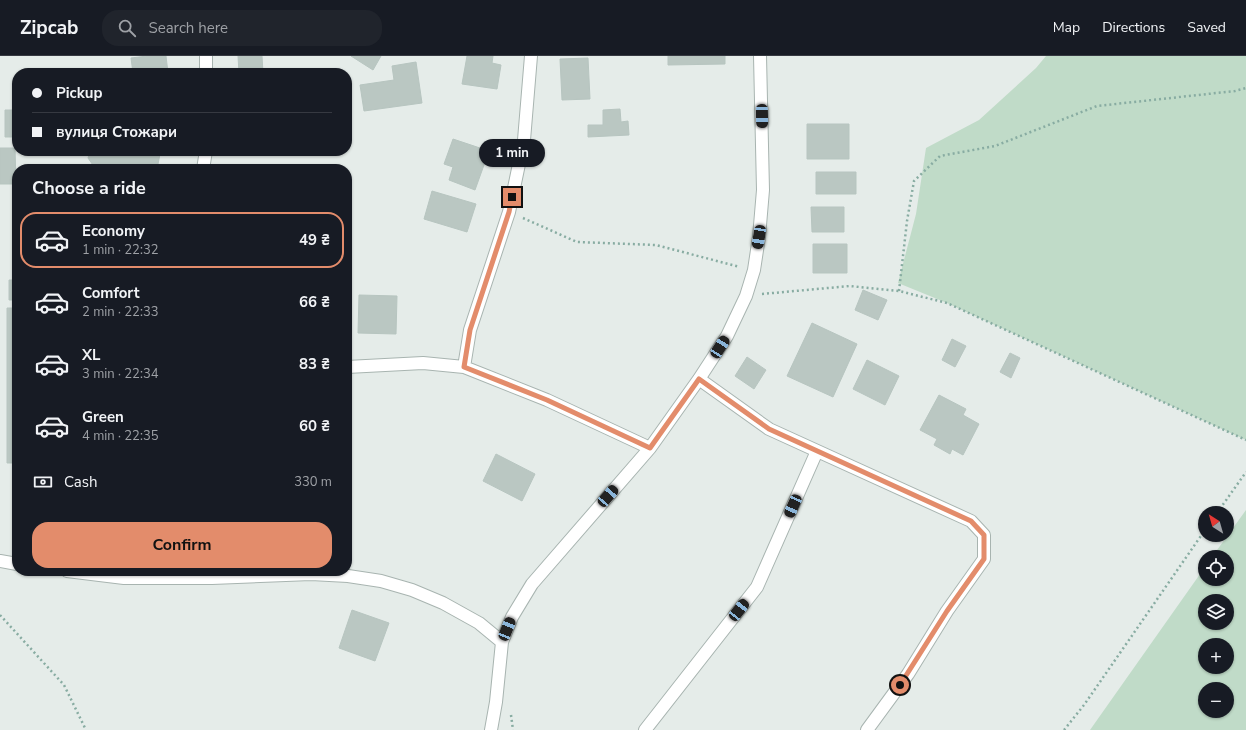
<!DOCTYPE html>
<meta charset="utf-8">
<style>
body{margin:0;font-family:"Nunito Sans",sans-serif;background:#20242c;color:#f1f3f6;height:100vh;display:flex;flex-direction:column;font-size:15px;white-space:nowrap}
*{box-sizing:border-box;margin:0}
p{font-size:13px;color:#9ea1a6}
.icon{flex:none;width:22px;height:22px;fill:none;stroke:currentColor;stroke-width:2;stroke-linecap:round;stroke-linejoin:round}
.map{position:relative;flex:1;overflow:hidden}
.panel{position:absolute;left:12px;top:108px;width:340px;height:412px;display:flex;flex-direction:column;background:#171b24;border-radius:16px;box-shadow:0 1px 3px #0004}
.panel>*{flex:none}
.guide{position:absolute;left:12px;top:12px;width:340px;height:88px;border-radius:16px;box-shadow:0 1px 3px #0004;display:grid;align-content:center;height:88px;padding:0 20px;background:#171b24}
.needle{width:26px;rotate:323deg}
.fabs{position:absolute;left:1198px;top:450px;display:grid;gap:8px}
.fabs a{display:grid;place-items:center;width:36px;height:36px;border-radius:50%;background:#171b24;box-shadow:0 1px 3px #0004;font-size:20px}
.end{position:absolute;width:18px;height:18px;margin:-9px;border:5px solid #e38c6b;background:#111;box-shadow:0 0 0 2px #111}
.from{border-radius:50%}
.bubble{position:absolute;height:28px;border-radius:14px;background:#171b24;box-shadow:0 1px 3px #0004;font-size:13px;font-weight:700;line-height:28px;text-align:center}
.car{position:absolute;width:12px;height:24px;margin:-12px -6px;border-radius:5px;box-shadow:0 0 3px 1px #0007;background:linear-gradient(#222 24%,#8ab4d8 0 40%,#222 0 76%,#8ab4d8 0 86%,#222 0)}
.guide b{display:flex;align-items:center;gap:14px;height:38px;font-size:15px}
.guide b+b{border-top:1px solid #363941}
.guide i{width:10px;height:10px;background:#f1f3f6}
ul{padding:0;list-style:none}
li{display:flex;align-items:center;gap:12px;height:56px;margin:0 8px 6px;padding:0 12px;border:2px solid transparent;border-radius:16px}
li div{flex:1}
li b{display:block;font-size:15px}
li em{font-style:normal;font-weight:700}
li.selected{border-color:#e38c6b}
li>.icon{width:36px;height:36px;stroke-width:1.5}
h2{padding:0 20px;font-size:18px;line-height:48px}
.pay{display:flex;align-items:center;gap:10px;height:44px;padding:0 20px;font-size:15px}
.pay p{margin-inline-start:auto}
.button{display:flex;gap:8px;margin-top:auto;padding:8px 20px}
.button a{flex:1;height:46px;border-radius:16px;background:#e38c6b;color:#111;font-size:16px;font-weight:700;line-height:46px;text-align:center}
header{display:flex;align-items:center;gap:24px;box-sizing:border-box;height:56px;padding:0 20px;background:#171b24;border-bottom:1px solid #363941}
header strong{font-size:19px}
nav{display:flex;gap:22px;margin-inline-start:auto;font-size:14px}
.search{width:280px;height:36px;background:#20242c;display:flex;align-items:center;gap:10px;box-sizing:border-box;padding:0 14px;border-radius:16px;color:#9ea1a6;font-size:15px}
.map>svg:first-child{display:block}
</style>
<header>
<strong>Zipcab</strong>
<div class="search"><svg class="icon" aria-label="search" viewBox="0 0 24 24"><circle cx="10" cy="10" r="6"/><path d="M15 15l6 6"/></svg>Search here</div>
<nav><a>Map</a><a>Directions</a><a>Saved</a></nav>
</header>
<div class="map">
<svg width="1246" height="674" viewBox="0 0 1246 674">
<rect width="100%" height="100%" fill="#e5ece9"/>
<!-- green -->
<path fill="#c0dbc8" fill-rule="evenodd" d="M1046 0H1246V384L947 247 898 227 916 158 926 92 979 64 1036 12Z
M1246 454V674H1090L1205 511V523H1227V501H1212ZM1205 545H1227V567H1205ZM1205 589H1227V611H1205ZM1205 633H1227V655H1205Z"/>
<!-- building -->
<path fill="#bac7c2" stroke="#b7c5c0" d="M147 0H166L168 17H133L131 2Z
M238 0H262L263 17H239Z
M351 0H381L373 14Z
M467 0H493L492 7 501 9 497 33 462 28Z
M668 0H725V8L668 9Z
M588 2 590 43 562 44 560 3Z
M416 6 422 47 364 55 360 29 394 24 392 10Z
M620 53 621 66 628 65 629 79 588 81V69H603V54Z
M5 54H17V81H5Z
M807 68H849V103H807Z
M453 83 489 95 475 134 449 124 453 111 444 108Z
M0 92H15L16 128H0Z
M90 95H150L160 98 157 113H98L95 112 88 102Z
M816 116H856V138H816Z
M432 135 476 148 467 176 424 163Z
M811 151H844V176H812Z
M813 188H847V217H813Z
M9 224H17V244H9Z
M863 234 887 244 878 264 855 254Z
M359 239 397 240 396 278 358 277Z
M7 252H17V407H7Z
M812 267 857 288 833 341 787 320Z
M952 283 966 290 955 311 942 304Z
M1010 297 1020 302 1011 322 1000 316Z
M747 301 766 314 754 333 735 320Z
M867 304 899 320 885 349 853 333Z
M939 339 966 353 963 359 979 368 963 399 952 393 950 398 934 389 937 383 920 374Z
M496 398 535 418 522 445 483 425Z
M352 554 389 567 375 605 339 592Z"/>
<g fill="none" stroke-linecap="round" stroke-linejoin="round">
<defs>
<path id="street" d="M206 0V17
M531 0 524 84 509 156 470 274 464 311 547 344 650 392
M203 113 206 95
M347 311 423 307 464 311
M699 323 769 373 971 465 984 479V503L947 555 908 618 867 674
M0 505 17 508
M67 515 124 522H212L311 518 348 520 381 525 412 534 443 547 479 567 502 586
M491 674 496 646 502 586 512 561 532 528 650 392 699 323 727 280 746 240 754 214 759 181 763 134 760 0
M645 674 757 531 817 395"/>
</defs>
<!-- street casing -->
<use href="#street" stroke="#a8b4b0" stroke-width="14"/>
<!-- path -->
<path stroke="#88aca2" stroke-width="2.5" stroke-dasharray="2 3" stroke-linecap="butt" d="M523 162 577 186 656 189 740 211
M899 235 907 165 914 125 940 100 995 90 1097 50 1235 35 1246 32
M762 238 850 230 899 235 947 247 1246 384
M1217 457 1246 416
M0 559 64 629 86 674
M511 659 513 674
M1064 674 1084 649 1205 474"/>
<!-- street -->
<use href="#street" stroke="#fff" stroke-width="12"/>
</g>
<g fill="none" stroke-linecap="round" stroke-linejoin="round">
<!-- route -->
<path stroke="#e38c6b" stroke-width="5" d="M512 141 509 156 470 274 464 311 547 344 650 392 699 323 769 373 971 465 984 479V503L947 555 900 629"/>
</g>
</svg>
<div class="fabs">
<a><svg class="needle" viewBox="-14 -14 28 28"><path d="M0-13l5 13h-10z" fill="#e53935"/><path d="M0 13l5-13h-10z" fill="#9ea1a6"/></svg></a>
<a><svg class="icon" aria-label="locate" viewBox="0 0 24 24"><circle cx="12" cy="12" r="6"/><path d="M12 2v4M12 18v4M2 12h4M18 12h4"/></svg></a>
<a><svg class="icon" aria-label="layers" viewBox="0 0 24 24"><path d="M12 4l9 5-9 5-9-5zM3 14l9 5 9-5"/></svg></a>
<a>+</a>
<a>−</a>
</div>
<i class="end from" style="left:900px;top:629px"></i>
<i class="end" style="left:512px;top:141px"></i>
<div class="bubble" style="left:479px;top:83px;width:66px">1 min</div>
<i class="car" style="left:762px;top:60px;rotate:179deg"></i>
<i class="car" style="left:759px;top:181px;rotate:189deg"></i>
<i class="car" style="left:720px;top:291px;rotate:33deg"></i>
<i class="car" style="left:608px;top:440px;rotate:41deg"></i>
<i class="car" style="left:793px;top:450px;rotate:204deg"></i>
<i class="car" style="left:739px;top:554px;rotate:38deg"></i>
<i class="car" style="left:507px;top:573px;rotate:22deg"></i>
<div class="guide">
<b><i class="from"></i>Pickup</b>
<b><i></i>вулиця Стожари</b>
</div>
<section class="panel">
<h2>Choose a ride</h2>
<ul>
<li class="selected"><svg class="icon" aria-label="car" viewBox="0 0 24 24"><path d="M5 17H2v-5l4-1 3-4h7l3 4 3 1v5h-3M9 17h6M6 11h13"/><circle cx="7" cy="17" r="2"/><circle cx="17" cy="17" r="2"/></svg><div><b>Economy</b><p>1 min · 22:32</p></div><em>49 ₴</em></li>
<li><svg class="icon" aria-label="car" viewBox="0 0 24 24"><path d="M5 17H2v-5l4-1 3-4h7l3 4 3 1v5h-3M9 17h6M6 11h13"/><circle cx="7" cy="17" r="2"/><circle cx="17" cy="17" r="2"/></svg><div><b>Comfort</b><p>2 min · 22:33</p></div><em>66 ₴</em></li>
<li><svg class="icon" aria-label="car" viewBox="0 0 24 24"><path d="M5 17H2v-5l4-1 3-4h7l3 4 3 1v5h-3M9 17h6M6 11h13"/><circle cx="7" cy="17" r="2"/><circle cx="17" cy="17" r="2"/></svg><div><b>XL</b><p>3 min · 22:34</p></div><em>83 ₴</em></li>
<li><svg class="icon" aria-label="car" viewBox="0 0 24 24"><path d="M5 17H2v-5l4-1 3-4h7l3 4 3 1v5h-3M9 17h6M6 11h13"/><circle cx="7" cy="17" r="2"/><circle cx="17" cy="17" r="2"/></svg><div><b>Green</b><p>4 min · 22:35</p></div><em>60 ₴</em></li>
</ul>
<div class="pay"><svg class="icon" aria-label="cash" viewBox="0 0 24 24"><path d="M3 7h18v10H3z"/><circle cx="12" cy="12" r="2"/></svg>Cash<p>330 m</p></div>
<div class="button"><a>Confirm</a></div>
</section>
</div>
